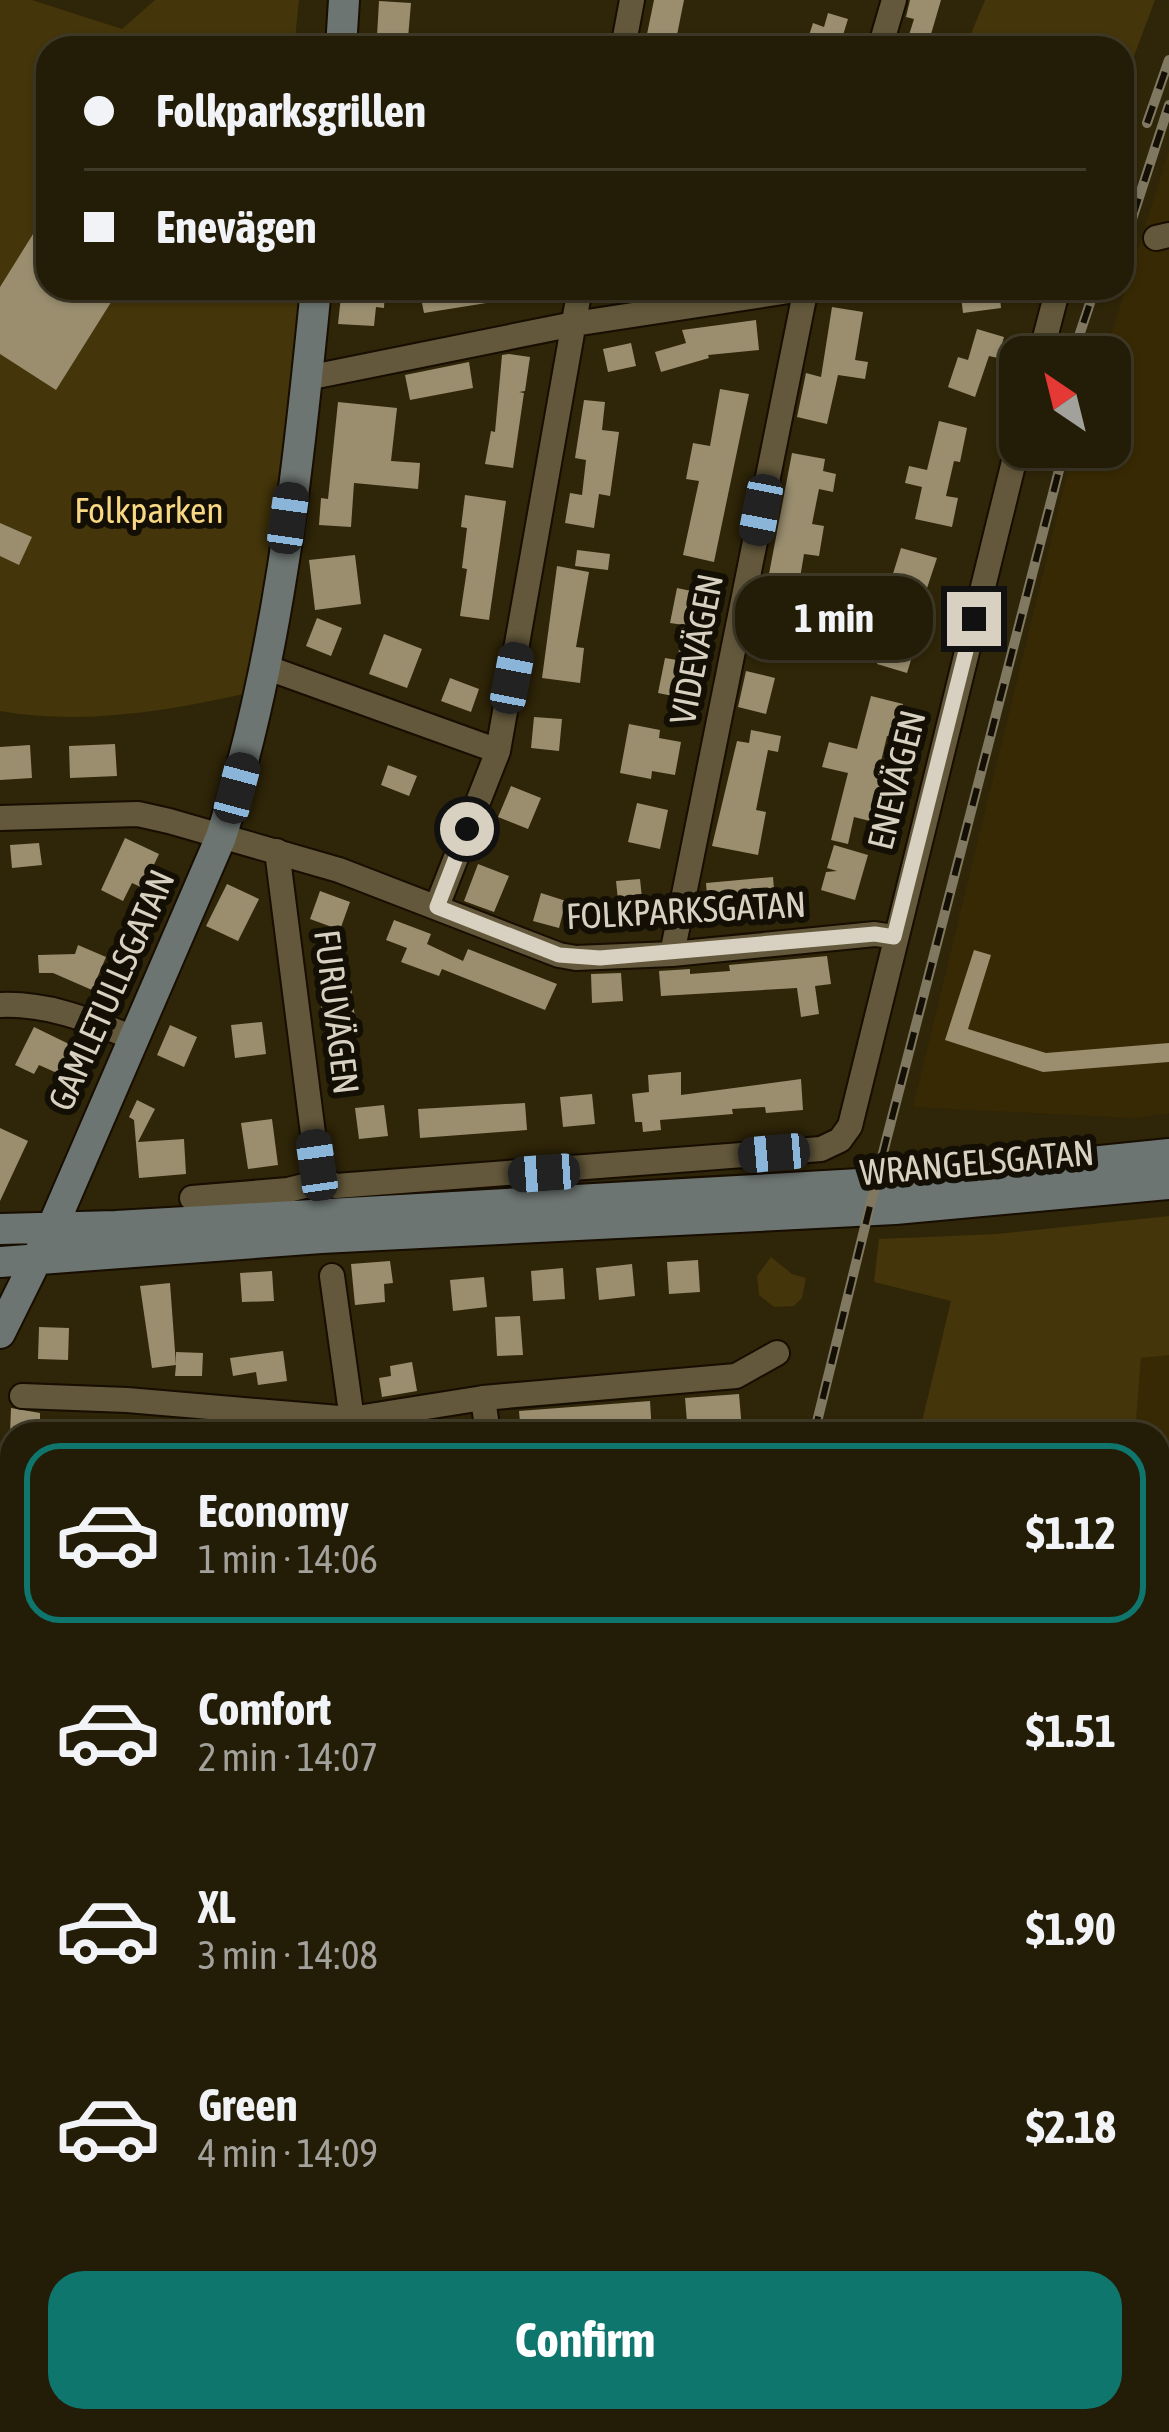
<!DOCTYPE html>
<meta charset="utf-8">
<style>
body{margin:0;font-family:"Asap Condensed",sans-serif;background:#2f2914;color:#f1f3f6;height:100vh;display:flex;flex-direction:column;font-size:45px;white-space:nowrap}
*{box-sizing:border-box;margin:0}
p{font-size:39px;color:#a3a19b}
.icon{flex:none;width:66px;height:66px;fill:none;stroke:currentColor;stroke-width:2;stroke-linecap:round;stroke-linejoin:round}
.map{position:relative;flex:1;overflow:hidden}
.side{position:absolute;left:0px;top:1422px;width:1170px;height:1011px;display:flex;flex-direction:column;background:#231c06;border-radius:36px 36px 0 0;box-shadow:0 3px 9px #0004,0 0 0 3px #403a28}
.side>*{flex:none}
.top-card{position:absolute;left:36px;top:36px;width:1098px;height:264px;border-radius:36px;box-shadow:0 3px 9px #0004,0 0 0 3px #403a28;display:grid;align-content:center;height:264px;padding:0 48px;background:#231c06}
.needle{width:78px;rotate:325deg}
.buttons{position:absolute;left:999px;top:336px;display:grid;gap:24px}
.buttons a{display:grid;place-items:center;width:132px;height:132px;border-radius:24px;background:#231c06;box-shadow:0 3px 9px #0004,0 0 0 3px #403a28;font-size:60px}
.end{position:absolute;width:54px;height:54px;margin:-27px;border:15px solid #d8d1c1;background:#111;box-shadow:0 0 0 6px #111}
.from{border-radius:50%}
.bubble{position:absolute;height:84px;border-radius:36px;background:#231c06;box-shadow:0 3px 9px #0004,0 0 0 3px #403a28;font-size:39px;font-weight:700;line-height:84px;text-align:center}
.car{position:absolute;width:36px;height:72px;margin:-36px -18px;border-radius:15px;box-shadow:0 0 9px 3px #0007;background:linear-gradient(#222 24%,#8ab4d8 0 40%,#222 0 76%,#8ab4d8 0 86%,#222 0)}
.top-card b{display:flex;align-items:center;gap:42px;height:114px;font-size:45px}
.top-card b+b{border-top:3px solid #403a28}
.top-card i{width:30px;height:30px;background:#f1f3f6}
ul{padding:21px 0 0;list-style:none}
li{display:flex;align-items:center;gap:36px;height:180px;margin:0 24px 18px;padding:0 24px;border:6px solid transparent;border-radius:36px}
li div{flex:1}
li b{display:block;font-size:45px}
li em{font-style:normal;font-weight:700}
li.active{border-color:#0f766e}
li>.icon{width:108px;height:108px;stroke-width:1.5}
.button{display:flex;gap:24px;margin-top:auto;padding:24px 48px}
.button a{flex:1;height:138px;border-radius:36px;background:#0f766e;color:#fff;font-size:48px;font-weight:700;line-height:138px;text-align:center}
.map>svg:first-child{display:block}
</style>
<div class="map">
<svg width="1169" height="2432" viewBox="0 0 1169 2432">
<rect width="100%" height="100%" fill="#2f2508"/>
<!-- built -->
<path fill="#372903" d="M1169 150V1113L1135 1118 913 1107 1069 467 1076 447H1110V357H1104Z
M1169 1224V1847L1158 1848V1434H1135L1141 1358Z"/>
<!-- green -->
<path fill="#44350a" d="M0 0H32L122 29 155 0H299L294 48H48V181L33 205 46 214 0 287Z
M985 0H1155L1122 88V48H965Z
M120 288H323L257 691C173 710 86 726 0 711V354L56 389Z
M1169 1216V1355L1141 1358 1135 1434H919L951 1301 874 1282 879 1239 997 1234Z
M771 1257 792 1274 806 1278 802 1298 794 1306 774 1307 759 1295 757 1276Z
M1158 1608H1169V1724L1158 1725Z
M103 2421H488L489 2432H108Z"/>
<!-- building -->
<path fill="#9a8e6f" d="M654 0H684L676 40 647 34Z
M910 0H941L927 48H905L914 19 906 17Z
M379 1 411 3 408 38 377 36Z
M828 13 848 19 839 48H805L813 23 824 27Z
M48 210V288H120L56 390 0 354V287Z
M356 288H385L384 308 376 307 374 326 338 324 341 296 356 297Z
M419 288H523L524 297 424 313Z
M960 288H999L1001 308 963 313Z
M832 307 863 312 855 360 868 362 865 379 838 375 827 424 797 417 806 373 821 377Z
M756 320 759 350 708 355 709 358 661 372 655 352 686 343 682 330Z
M977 329 1004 337 998 358 989 356 975 397 948 387 958 357 968 360Z
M631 343 636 366 608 372 603 349Z
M509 354 530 357 525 391 519 392 524 393 513 468 485 464 491 431 495 432 502 355Z
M469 362 473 388 410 400 405 375Z
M720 389 749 394 714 562 683 555 699 481 686 479 693 443 710 446Z
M584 400 605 402 602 430 619 432 610 496 599 494 594 528 565 523 570 493 582 495 586 460 575 458Z
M338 402 397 408 391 461 420 463 418 489 354 483 351 527 319 525 321 498 328 499Z
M939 421 967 428 960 462 954 461 946 496 958 498 952 527 915 519 922 487 905 483 909 466 927 470Z
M792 453 825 459 823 471 836 474 833 492 819 489 812 524 824 526 819 556 804 554 800 578 769 574Z
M465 495 506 501 489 620 460 616 467 569 462 568 467 528 461 527Z
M0 523 32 537 19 565 0 556Z
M901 548 937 558 925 594 914 591 905 633 918 637 907 673 877 664 892 611 882 609Z
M577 550 610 554 608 570 575 566Z
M355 555 361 604 315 610 309 560Z
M557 566 589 572 576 647 584 648 580 683 542 678Z
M677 588 710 595 688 699 658 693 665 658 677 660 684 625 670 623Z
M759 606 793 613 787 644 753 637Z
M317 618 342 628 331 656 306 646Z
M384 634 422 649 407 688 369 674Z
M746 671 775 678 766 714 738 707Z
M450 678 479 689 471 712 441 701Z
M871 696 903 704 894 737 887 736 878 774 886 776 874 822 854 817 848 844 831 840 848 773 822 767 829 742 857 749Z
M534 717 562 719 559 751 531 748Z
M629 724 660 730 659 738 681 742 675 775 652 771 651 779 620 773Z
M751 730 781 736 778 752 768 750 756 810 766 812 758 855 712 846 737 741 749 743Z
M115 744 117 776 70 778 69 746Z
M30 745 32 778 0 780V747Z
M388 765 417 776 409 796 381 785Z
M511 786 541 798 528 829 498 817Z
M637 803 668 810 660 849 628 842Z
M125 838 159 854 143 888 132 883 123 901 101 890Z
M39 843 42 865 12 868 10 845Z
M834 845 868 855 855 900 821 890 826 872 837 871 827 868Z
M478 864 509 876 494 912 464 901Z
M773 877 775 902 755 904 756 916 709 920 706 883Z
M640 879 644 917 620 919 616 881Z
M227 884 259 899 238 941 206 926Z
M320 891 350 902 340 930 310 919Z
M541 893 566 901 559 928 533 921Z
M394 920 431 934 427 944 463 961 468 949 557 984 545 1010 442 969 439 976 401 962 407 948 386 940Z
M78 945 106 957 92 990 53 973H39L38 955 75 954Z
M974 950 991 955 968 1029 1046 1053 1169 1043V1062L1043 1072 945 1040Z
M827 956 831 984 815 986 819 1014 801 1017 797 988 661 996 659 971 690 969V974L730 971 729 965Z
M621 973 623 1001 592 1003 591 974Z
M351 986 355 1018 349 1019 356 1078 330 1081 319 990Z
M262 1022 266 1054 235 1058 231 1025Z
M170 1025 197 1037 184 1067 157 1055Z
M34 1027 71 1045 57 1073 39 1065 34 1074 15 1065Z
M681 1072V1095L801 1079 803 1110 766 1113 765 1107 732 1109 733 1114 660 1120 661 1130 643 1132 642 1122H635L632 1094 649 1092 648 1075Z
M592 1094 595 1124 563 1127 560 1097Z
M137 1100 155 1109 138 1142 184 1139 186 1174 139 1178 134 1120 129 1117Z
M525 1103 527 1130 420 1138 418 1109Z
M384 1105 388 1136 359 1139 355 1108Z
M272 1119 278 1165 248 1169 241 1123Z
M0 1128 28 1141 0 1201Z
M698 1260 700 1292 669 1294 667 1262Z
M390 1261 393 1283 384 1284 385 1302 355 1305 351 1264Z
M632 1264 635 1296 599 1300 596 1268Z
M563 1268 565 1299 533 1301 531 1271Z
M272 1271 274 1301 242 1302 240 1273Z
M484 1277 487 1307 453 1311 450 1280Z
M170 1283 176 1365V1352L203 1353 202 1376H175L176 1365 152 1368 140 1286Z
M520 1316 523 1355 497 1356 495 1317Z
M39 1327 69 1328 68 1360 38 1359Z
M283 1351 287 1381 258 1385 256 1372 233 1376 230 1358Z
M412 1362 417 1391 382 1397 379 1378 391 1376 390 1366Z
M739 1394 742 1430 688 1434 685 1398Z
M650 1401 652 1434H521L519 1411Z
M11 1408 40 1413V1421H35L29 1434H10Z"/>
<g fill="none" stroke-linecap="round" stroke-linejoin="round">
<defs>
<path id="street" d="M623 48 632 0
M880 48 894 0
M1156 238 1169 235
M1040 357 1058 288
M307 378 574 324 808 288
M268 668 498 751
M0 818 138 814 169 821 339 870 559 955 576 958 672 954 875 934 894 937
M277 851 317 1165 324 1181
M437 906 498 751 580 288
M672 954 806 288
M0 1005C48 1003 88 1020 131 1037
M324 1181 336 1186 821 1149 840 1140 850 1126 1020 437
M192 1198 288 1190 324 1181
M332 1276 354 1434
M22 1396 127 1400 351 1419 483 1398
M488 1434 483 1398 736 1376 777 1353
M0 1611 12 1610
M0 1850 12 1849
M1158 1865H1169
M0 2068 12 2066
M1158 2086H1169
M1158 2288H1169
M0 2399 12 2395
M495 2421 496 2432
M650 2432 651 2421
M1006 2432 1008 2421"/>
<path id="secondary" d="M341 48 344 0
M0 1229 116 1226 895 1182 1169 1154
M0 1262 321 1238 895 1209 1169 1184
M0 1333 52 1228 221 837C278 660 298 473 316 288
M0 2235 12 2265
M0 2293 12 2322
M53 2421 57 2432
M76 2421 81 2432"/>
</defs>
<!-- street casing -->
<use href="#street" stroke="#170d00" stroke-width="28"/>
<!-- secondary casing -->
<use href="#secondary" stroke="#170d00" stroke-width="34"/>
<!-- street -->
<use href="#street" stroke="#63583b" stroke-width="24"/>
<!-- secondary -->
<use href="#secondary" stroke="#6c7571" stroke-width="30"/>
<defs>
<path id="rail" d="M1147 123 1169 60
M1122 250 1169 105
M1072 357 1095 288
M814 1434 886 1141 1065 447
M616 2432 617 2421"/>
</defs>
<!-- rail casing -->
<use href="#rail" stroke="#817862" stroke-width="10"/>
<!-- rail -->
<use href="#rail" stroke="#130f04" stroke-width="6" stroke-dasharray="18" stroke-linecap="butt"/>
</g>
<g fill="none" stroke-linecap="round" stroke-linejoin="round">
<!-- route -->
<path stroke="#d8d1c1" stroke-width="15" d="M467 829 437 907 559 955 600 958 875 934 894 937 974 619"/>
</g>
<g text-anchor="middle" stroke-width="12" stroke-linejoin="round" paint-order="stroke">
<!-- park labels -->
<g font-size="36" fill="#f9d883" stroke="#130f04">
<text x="149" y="523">Folkparken</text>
</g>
<!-- street labels -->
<g font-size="36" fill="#d8d1c1" stroke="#130f04">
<text transform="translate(696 649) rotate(-79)" y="13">VIDEVÄGEN</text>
<text transform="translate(896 780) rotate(-76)" y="13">ENEVÄGEN</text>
<text transform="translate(686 910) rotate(-3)" y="13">FOLKPARKSGATAN</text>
<text transform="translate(111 990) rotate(-66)" y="13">GAMLETULLSGATAN</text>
<text transform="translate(337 1012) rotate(83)" y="13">FURUVÄGEN</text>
<text transform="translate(977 1162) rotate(-5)" y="13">WRANGELSGATAN</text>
</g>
</g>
</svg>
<div class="buttons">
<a><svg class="needle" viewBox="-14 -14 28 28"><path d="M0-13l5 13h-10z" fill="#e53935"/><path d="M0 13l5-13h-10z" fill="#a3a19b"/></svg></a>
</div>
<i class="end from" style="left:467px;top:829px"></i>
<i class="end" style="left:974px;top:619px"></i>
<div class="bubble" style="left:735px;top:576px;width:198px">1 min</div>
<i class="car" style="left:761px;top:510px;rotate:191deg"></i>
<i class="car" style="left:288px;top:518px;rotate:8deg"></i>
<i class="car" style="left:512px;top:678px;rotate:11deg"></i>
<i class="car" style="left:237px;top:788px;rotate:15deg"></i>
<i class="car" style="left:774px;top:1153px;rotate:265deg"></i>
<i class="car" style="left:317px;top:1165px;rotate:352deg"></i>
<i class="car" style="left:544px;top:1173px;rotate:266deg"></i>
<div class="top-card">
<b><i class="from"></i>Folkparksgrillen</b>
<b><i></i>Enevägen</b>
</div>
<section class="side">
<ul>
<li class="active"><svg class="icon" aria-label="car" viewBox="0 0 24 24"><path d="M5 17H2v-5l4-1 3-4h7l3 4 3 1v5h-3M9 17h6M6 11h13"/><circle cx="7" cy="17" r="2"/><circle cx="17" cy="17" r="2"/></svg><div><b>Economy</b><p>1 min · 14:06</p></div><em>$1.12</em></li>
<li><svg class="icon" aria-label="car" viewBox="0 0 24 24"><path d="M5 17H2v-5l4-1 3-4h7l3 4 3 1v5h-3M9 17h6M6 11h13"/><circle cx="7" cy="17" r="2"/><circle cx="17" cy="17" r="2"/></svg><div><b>Comfort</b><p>2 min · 14:07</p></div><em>$1.51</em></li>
<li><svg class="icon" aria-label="car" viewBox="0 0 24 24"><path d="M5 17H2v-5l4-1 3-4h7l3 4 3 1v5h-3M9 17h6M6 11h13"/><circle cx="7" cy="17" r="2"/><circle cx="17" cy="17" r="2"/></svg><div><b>XL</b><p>3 min · 14:08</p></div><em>$1.90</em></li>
<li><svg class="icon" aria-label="car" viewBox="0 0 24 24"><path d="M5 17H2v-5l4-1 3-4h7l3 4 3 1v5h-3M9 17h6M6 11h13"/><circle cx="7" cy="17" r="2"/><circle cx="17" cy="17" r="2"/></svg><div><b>Green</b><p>4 min · 14:09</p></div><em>$2.18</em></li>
</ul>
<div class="button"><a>Confirm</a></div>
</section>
</div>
